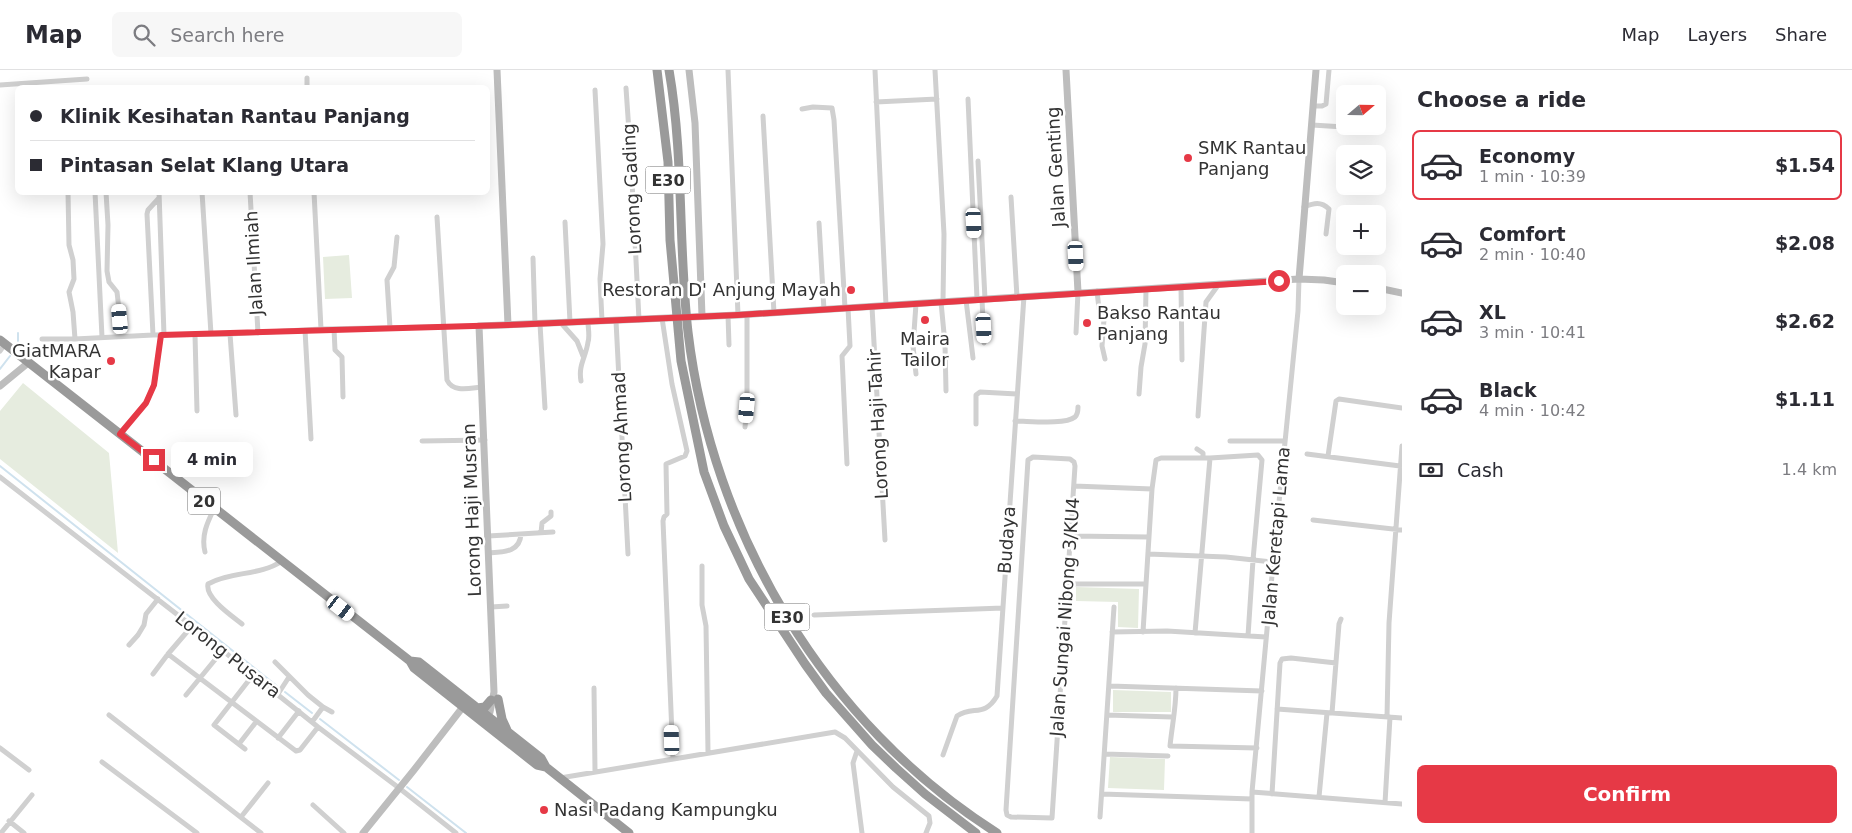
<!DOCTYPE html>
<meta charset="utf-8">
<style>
body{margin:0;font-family:"DejaVu Sans",sans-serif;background:#f7f7f7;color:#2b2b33;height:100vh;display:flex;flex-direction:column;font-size:19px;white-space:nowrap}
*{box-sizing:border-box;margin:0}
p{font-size:16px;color:#7c7c81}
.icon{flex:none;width:28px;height:28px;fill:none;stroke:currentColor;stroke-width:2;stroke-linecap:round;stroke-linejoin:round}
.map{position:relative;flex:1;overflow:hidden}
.panel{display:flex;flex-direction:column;background:#fff;width:450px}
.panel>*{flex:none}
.guide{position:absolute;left:15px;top:15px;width:475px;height:110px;border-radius:8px;box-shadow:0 5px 20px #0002;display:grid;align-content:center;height:110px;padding:0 15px;background:#fff}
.needle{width:32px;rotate:70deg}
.tools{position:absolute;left:1336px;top:15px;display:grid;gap:10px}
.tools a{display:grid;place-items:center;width:50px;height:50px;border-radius:8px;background:#fff;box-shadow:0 5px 20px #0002;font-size:25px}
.end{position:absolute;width:22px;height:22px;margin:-11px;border:6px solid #e63946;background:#fff;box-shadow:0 0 0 2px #fff}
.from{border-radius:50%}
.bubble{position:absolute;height:35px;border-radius:8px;background:#fff;box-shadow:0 5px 20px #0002;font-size:16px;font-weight:700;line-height:35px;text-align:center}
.car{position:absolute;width:15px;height:30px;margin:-15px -8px;border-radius:6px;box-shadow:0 0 4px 1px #0007;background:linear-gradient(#fff 24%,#345 0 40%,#fff 0 76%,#345 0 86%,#fff 0)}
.guide b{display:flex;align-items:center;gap:18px;height:48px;font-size:19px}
.guide b+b{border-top:1px solid #e1e1e2}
.guide i{width:12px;height:12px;background:#2b2b33}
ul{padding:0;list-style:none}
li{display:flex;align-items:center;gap:15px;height:70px;margin:0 10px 8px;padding:0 5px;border:2px solid transparent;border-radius:8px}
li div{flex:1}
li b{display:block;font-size:19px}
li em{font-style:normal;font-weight:700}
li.selected{border-color:#e63946}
li>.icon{width:45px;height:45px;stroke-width:1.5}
h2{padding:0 15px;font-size:22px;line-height:60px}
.pay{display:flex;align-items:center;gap:12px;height:55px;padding:0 15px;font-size:19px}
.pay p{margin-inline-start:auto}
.cta{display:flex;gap:10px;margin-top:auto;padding:10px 15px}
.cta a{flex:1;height:58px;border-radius:8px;background:#e63946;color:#fff;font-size:20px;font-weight:700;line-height:58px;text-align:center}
header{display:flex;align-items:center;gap:30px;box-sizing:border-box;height:70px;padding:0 25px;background:#fff;border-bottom:1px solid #e1e1e2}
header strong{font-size:24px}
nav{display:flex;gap:28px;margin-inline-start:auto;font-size:18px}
.search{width:350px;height:45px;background:#f7f7f7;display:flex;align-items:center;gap:12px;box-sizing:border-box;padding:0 18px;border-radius:8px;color:#7c7c81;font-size:19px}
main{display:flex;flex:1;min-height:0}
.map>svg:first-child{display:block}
</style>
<header>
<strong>Map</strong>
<div class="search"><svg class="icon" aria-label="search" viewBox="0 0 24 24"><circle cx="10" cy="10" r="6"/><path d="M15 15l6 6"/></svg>Search here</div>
<nav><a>Map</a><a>Layers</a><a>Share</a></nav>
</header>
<main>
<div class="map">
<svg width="1402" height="763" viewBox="0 0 1402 763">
<rect width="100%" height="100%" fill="#fff"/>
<!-- green -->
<path fill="#e6ecdf" d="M349 185 352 228 325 229 323 187Z
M23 313 109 383 118 483 0 389V341Z
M1076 517 1139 519 1138 558 1118 557V532L1076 531Z
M1113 620 1171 622V642H1113Z
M1110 687 1165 689 1164 720 1108 718Z"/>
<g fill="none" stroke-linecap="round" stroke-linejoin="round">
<!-- stream -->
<path stroke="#cfe2ee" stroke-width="2" d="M16 276 18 272V263
M0 299 10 286
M0 396 277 616
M285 622 312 643
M320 649 399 710
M407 717 466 763"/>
<!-- street -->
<path stroke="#d0d0d0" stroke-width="5" d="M728 0 738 245
M875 0 886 235
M935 0 944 164 943 232
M307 8V18
M0 15 87 9
M626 18 631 91 639 250
M595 20 603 174 600 209 602 251
M968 29 977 229
M876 32 937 29
M1313 36H1322L1326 34 1329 0
M802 39 813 37 832 38 834 50 845 238
M763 46 774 243
M1312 55 1344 57
M978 91 985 229
M68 122 69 175 73 190 74 209 69 222 73 242 75 269
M95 122 102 267
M106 122 108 155 107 201 109 212 117 222 122 266
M159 122 164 265
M202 122 211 264
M250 122 258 263
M314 122 321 259
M1011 127 1017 227
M1304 137C1314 133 1321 131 1329 139L1326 164
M437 147 447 310C453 323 470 318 482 317
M565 152 570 252
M819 153 824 240
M533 188 535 254
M1181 216 1182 290
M1097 221 1099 239 1104 249 1102 276 1105 289
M982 229 984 273
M966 230 973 288
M941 232 945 274 946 321
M916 234 913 276 916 304
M872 237 885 470
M728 245 729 275
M662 248 672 314 687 381 685 386 666 394 667 444 664 447 663 451 673 688
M616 251 628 484
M561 253 577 271 583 286
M540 254 545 338
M390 258 387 210 394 197 397 167
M334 259 335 280 342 287 343 327
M305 260 311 369
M1076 263 1078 222
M230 264 236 345
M153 265 147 144 148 140 159 128
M195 265 197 341
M42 269H75L153 265 230 264 321 259 479 256
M0 281 5 274
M581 311C578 295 586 287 588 272 590 266 588 258 588 252
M1139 324 1141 297 1145 274 1146 219
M1198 346 1206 232 1219 214
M1015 351C1029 351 1065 355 1075 347 1078 344 1078 341 1078 337
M976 354V325L980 322 1017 324
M745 357 747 338V244
M119 364 146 333 154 315 161 265
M422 371 485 370
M1230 371H1285
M1197 379 1203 383V387
M1307 384 1400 396
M1328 386 1336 331 1339 329 1402 338
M1033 387 1070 389 1074 392 1075 396 1052 748 1011 747 1007 745 1006 740 1028 390Z
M847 394 842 286 850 276 848 238
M0 407 192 556 318 657 399 718 456 763
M1074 416 1152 419
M1313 450 1402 460
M541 463 542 453 551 446V442
M488 466 553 462
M1071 466 1149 467
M205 482C201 466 207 453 214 439
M489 483C504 482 520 482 521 464
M1148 484 1226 487 1273 492
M702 496V535L706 556 708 682
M1066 514H1146
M491 537 507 536
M814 545 1003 538
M242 554C232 546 205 528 208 514 231 501 260 506 282 491
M192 556 168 584 296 681 300 680 318 657
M1112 562 1167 561 1266 567
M1143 562 1152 419 1156 390 1161 388H1210L1258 385 1262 390 1253 490 1248 566
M1195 563 1210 388
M129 575 138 565 144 555 146 544 158 529
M275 592 308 625 323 637 312 652
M153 604 168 584
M1110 616 1262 621
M594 618 595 701
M1176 618C1176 638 1172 656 1170 676L1257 678
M278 624 289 607
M186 625 223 580
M323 637 332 642
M1277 639 1402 648
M1332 643 1339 554 1341 549
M109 645 261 763
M1107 645 1172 647
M1387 647 1389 553 1402 376
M278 668 299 641
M239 674 256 652
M0 678 29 700
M245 679 214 655 253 605
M857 681 853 693 862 763
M1105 684 1168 686
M943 685 957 646C973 635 984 648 997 626L1024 226
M102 692 197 763
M560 708 835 662 845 668 893 717 929 746 930 753 926 763
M1252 722 1402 734
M1102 724 1252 729
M1272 724 1280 593 1282 589 1291 588 1336 593
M1319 727 1327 643
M1385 733 1390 647
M313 735 344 763
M241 747 268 713
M1100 747 1114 537
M9 751 24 763
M1 763 32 725
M1252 763V722L1275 473 1298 241 1299 209"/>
<!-- secondary -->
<path stroke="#bdbdbd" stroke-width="7" d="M497 0 508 255
M689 0 695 53 702 246
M1066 0 1078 222
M1299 209 1316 0
M1378 218 1402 223
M0 316 28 293
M486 648 490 642 494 622 479 256 738 245 1299 209 1324 210 1345 213
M363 763 414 700 466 633"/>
<!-- highway -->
<path stroke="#9a9a9a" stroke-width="9" d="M657 0 668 92 670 170 681 291 704 402 724 456 749 509 805 594 826 623 872 675 896 698 925 724 976 763
M669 0C684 86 678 175 688 262 712 463 825 654 997 763
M0 270 410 591 414 598 537 695 546 697
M410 591 419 592 541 688 546 697 629 763
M498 629 502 649 507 660
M477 638 485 637 491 630"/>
</g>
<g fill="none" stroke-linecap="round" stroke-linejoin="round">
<!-- route -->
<path stroke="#e63946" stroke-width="6" d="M154 390 120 364 146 333 154 315 161 265 508 255 738 245 1279 211"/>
</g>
<!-- markers -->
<g fill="#e63946" stroke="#fff" stroke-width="2">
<circle cx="1188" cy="88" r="5"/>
<circle cx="851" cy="220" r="5"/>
<circle cx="925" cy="250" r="5"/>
<circle cx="1087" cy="253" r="5"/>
<circle cx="111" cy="291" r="5"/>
<circle cx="544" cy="740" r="5"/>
</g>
<g text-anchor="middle" stroke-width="5" stroke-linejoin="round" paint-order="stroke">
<!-- shield labels -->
<g fill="#fff" stroke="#707070" stroke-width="1">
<rect x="645.5" y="96.5" width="45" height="27" rx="4"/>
<rect x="188" y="417.5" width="32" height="27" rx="4"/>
<rect x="764.5" y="533.5" width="45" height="27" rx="4"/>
</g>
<g font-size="16" font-weight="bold" fill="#333">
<text x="668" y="116">E30</text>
<text x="204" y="437">20</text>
<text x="787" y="553">E30</text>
</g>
<!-- poi labels -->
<g font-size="18" fill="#333" stroke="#fff" text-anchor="start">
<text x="1198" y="84">SMK Rantau<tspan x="1198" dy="21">Panjang</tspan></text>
<text x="841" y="226" text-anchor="end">Restoran D' Anjung Mayah</text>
<text x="1097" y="249">Bakso Rantau<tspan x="1097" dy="21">Panjang</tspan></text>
<text x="925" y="275" text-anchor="middle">Maira<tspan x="925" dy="21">Tailor</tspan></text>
<text x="101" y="287" text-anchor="end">GiatMARA<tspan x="101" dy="21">Kapar</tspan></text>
<text x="554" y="746">Nasi Padang Kampungku</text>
</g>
<!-- street labels -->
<g font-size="18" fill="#333" stroke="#fff">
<text transform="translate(1056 97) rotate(-93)" y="6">Jalan Genting</text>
<text transform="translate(632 119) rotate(-93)" y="6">Lorong Gading</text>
<text transform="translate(254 193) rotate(-93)" y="6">Jalan Ilmiah</text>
<text transform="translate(878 354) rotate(-93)" y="6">Lorong Haji Tahir</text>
<text transform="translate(622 367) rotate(-93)" y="6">Lorong Ahmad</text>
<text transform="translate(472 440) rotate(-92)" y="6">Lorong Haji Musran</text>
<text transform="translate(1276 466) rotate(-85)" y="6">Jalan Keretapi Lama</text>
<text transform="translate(1007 470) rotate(-86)" y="6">Budaya</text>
<text transform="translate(1065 547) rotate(-86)" y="6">Jalan Sungai Nibong 3/KU4</text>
<text transform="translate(228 585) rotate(38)" y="6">Lorong Pusara</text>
</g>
</g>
</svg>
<div class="tools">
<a><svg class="needle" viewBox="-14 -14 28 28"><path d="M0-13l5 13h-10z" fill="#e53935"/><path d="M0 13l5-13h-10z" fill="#7c7c81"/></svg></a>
<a><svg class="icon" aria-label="layers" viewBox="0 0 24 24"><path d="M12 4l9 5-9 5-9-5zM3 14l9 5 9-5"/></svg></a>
<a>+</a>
<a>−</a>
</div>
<i class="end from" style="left:1279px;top:211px"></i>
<i class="end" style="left:154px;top:390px"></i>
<div class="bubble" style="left:171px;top:372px;width:82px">4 min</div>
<i class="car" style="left:974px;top:153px;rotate:177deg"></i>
<i class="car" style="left:1076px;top:186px;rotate:177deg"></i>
<i class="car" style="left:120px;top:249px;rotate:355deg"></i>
<i class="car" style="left:984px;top:258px;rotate:177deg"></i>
<i class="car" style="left:747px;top:338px;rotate:185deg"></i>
<i class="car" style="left:341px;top:538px;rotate:128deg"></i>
<i class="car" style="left:672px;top:670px;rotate:358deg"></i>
<div class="guide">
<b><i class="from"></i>Klinik Kesihatan Rantau Panjang</b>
<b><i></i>Pintasan Selat Klang Utara</b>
</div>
</div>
<section class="panel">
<h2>Choose a ride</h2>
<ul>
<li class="selected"><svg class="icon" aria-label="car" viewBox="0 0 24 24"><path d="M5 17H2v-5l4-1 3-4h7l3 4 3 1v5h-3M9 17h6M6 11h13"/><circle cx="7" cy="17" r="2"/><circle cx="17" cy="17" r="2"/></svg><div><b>Economy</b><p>1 min · 10:39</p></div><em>$1.54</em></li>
<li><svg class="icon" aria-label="car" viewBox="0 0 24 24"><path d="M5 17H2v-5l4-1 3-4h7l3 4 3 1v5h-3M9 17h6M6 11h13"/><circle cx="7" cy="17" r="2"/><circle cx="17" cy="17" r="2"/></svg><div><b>Comfort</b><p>2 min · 10:40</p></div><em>$2.08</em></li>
<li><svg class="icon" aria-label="car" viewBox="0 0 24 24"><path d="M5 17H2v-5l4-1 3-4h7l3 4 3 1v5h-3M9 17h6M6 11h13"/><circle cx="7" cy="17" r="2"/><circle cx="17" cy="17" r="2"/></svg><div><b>XL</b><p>3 min · 10:41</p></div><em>$2.62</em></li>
<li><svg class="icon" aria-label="car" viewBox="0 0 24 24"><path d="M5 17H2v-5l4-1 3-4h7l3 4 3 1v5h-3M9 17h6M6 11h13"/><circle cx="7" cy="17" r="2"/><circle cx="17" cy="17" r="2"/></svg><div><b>Black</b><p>4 min · 10:42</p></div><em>$1.11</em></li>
</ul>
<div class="pay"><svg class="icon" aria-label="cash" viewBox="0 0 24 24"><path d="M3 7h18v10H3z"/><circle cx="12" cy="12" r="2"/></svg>Cash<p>1.4 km</p></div>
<div class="cta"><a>Confirm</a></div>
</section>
</main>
